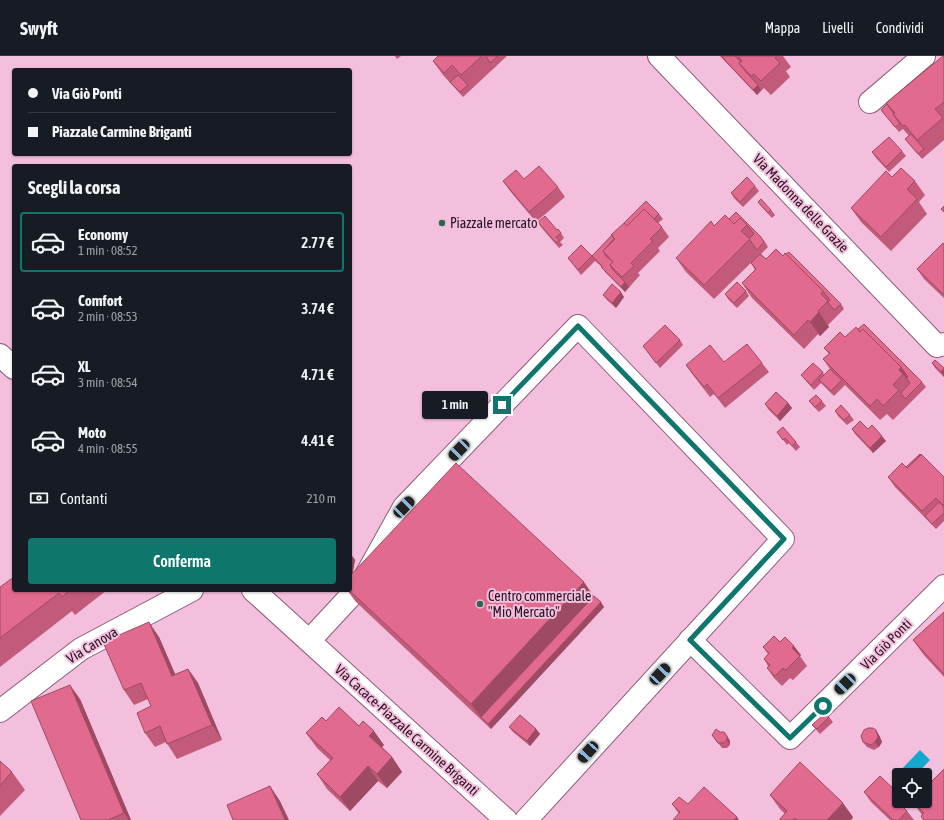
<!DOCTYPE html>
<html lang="it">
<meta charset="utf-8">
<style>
body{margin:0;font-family:"Asap Condensed",sans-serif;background:#20242c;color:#f1f3f6;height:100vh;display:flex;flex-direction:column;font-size:15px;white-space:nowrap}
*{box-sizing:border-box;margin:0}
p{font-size:13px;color:#9ea1a6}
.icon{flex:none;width:22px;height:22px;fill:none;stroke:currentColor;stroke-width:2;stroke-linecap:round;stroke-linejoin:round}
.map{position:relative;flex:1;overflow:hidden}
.drawer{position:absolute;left:12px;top:108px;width:340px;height:428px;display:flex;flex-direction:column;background:#171b24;border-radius:4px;box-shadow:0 1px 3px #0004}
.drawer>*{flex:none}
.top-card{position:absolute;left:12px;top:12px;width:340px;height:88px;border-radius:4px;box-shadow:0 1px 3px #0004;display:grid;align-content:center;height:88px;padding:0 16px;background:#171b24}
.tools{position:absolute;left:892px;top:712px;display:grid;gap:8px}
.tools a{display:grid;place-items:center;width:40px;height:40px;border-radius:4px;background:#171b24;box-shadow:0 1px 3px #0004;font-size:20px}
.end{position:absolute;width:18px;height:18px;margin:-9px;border:5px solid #0f766e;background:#fff;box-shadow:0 0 0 2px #fff}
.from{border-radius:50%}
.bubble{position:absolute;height:28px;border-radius:4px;background:#171b24;box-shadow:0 1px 3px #0004;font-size:13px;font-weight:600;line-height:28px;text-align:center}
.car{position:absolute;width:12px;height:24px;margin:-12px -6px;border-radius:5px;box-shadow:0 0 3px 1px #0007;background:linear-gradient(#222 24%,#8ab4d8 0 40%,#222 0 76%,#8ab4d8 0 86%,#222 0)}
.top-card b{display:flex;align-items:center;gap:14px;height:38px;font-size:15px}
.top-card b+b{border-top:1px solid #363941}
.top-card i{width:10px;height:10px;background:#f1f3f6}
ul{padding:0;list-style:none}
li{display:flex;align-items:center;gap:12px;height:60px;margin:0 8px 6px;padding:0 8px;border:2px solid transparent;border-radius:4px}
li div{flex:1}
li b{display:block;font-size:15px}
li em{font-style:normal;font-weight:600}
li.active{border-color:#0f766e}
li>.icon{width:36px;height:36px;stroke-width:1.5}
h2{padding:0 16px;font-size:18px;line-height:48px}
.pay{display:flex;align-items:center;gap:10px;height:44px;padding:0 16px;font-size:15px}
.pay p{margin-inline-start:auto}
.primary-button{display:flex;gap:8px;margin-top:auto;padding:8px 16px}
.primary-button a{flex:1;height:46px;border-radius:4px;background:#0f766e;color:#fff;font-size:16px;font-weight:600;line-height:46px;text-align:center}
header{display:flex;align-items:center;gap:24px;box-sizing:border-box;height:56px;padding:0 20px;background:#171b24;border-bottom:1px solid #363941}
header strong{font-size:19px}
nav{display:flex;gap:22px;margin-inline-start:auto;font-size:14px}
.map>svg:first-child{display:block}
</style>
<header>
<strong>Swyft</strong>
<nav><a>Mappa</a><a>Livelli</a><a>Condividi</a></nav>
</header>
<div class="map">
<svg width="944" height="764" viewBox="0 0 944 764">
<rect width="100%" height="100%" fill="#f3bfdd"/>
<!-- water -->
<path fill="#15a7ce" d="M920 694 930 704 916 719H900L898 717Z"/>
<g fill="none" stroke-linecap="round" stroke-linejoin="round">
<defs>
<path id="street" d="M659 0 937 290 944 288
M870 46 924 0
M0 299 14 312
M253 534 506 764
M690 584 790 682 944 530
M309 585 360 530 404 451 578 270 783 483 526 764
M0 655 81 593 192 534"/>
</defs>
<!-- street casing -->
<use href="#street" stroke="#8b5d79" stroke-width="24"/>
<!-- street -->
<use href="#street" stroke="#fff" stroke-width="22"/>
</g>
<!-- wall -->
<path fill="#c25b7a" d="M395 0H401L397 3Z
M438 0H507L463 41 443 19 433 5Z
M720 0H783L791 11 786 15 790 21 771 39 764 32 757 39Z
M944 0V84L922 103 905 83 909 80 903 73 899 76 881 54Z
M902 95 906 100 889 116 876 102 872 96Z
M892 121 915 125 925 139 919 146 927 158 891 195 861 166 851 152Z
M524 123 558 131 565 141 536 166 510 135 503 125Z
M755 130 759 135 743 151 734 142 731 137Z
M758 146 771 154 775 159 772 162 762 151Z
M736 156 761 181 765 186 768 191 761 198 766 203 783 200 841 248 844 253 828 269 829 271 820 280 818 278 804 293 752 242 742 227 755 214 751 207 760 198 714 243 686 216 676 202 714 170 729 163Z
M659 158 663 163 658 167 662 171 669 181 658 192 660 195 638 217 640 219 625 236 605 216 602 211 595 205 581 219 568 202 592 200 612 179Z
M538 166 561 177 564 182 560 186 563 189 559 192 541 171Z
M944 188V242L924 223 917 213Z
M746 235 749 240 737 252 728 243 725 238Z
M603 239 624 241 616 252 607 244Z
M845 281 922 326 926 331 893 364 887 358 880 364 845 329 834 340 821 327 814 334 805 324 801 319 823 316 824 319 830 313 823 303 829 298 824 292Z
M680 284 683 289 660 312 647 295Z
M724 306 762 307 769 316 725 352 714 338 710 341 693 319 686 309Z
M932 307 944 312V321L935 312Z
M809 345H822L826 350 819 356 813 350Z
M788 347 792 352 780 365 768 353 765 348Z
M835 355 850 359 854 364 847 369 838 360Z
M852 373H868L886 385 873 397 855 378Z
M777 376 796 386 800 391 796 395 789 387 787 389Z
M888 421H944V465L936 473 895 431Z
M350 497 355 504 352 517 594 540 604 551 491 673 356 546 347 534H350Z
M0 531 14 534H107L75 559 72 555 0 611Z
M944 556V621L923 598 913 584Z
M159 581 175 618 188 613 198 627 222 684 177 703 166 686 155 691 145 677 151 650 148 643 134 649 124 634Z
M780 586 801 599 800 600 807 610 793 624 790 622 782 630 774 622 767 612 768 610 764 603 768 598 763 591Z
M80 643 131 764H81Z
M829 661 833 666 820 678 812 669Z
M326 665 359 670 384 689 382 691 392 701 402 716 387 732 378 725 350 755 327 733 317 718 330 704 317 692 306 677Z
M509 671 536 673 540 678 530 690 513 676Z
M720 676 727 680 730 685V689L727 692H722L712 679Z
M879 679 882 686 879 691 874 694 867 691 863 686Z
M0 705 12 716 25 734 0 760Z
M864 736 907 749 904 752 907 755 914 764H890L871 746Z
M770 739 853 761 851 764H780L785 758 780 753Z
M912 745 944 764H923L921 760 922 759Z
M672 748H688L679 758Z"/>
<!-- shaded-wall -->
<path fill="#9e4a63" d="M758 29 761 34 757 39 753 34Z
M625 226 629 231 625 236 621 231Z
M621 236 624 241 616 252 612 247Z
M819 256 829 271 820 280 810 266Z
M901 311 911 326 910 327 903 318 899 314Z
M944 313V321L941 316Z
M788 347 792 352 780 365 777 360Z
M882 380 886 385 873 397 870 392Z
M350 497 355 504 352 522 350 520Z
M584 526 597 545 481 661 471 648Z
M601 546 604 551 491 673 488 668Z
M149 566 159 581 182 634 172 620Z
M794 590 801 599 800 600 792 592Z
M188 613 198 627 222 684 212 669Z
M70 629 80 643 131 764H129L124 757Z
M536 673 540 678 530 690 527 685Z
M876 674 879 679 882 686 879 691 875 686Z
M374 675 384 689 379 694 369 680Z
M727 680 730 685V689L727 684Z
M392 701 402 716 387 732 377 718Z
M368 710 378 725 350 755 340 741Z
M270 730 280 745 289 764H285Z
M899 739V745H904L907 749 902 753 895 743Z
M843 747 853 761 851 764H827Z
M737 761 739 764H734Z"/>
<!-- building -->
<path fill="#e26a8e" stroke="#9e4a63" d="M438 0H482L461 19 452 9 444 17 433 5Z
M486 0H498L490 7Z
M721 0H735L741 6 739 7 746 16 758 29 753 34Z
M738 0H777L775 2 780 7 761 25 754 18 751 20 739 7 742 5Z
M943 0H944V46L935 53 943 62 917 84 905 69 903 70 893 58 895 57 886 47Z
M458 19 468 29 460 36 450 26Z
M887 48 894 58H893L900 68 895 71 881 54Z
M911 78 924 93 918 98 905 83Z
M889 81 902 95 886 111 872 96Z
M539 110 558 131 529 156 503 125 516 114 524 123Z
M901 112 915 125 907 133 917 143 881 181 851 152 886 115 892 121Z
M747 121 755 130 740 146 731 137Z
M761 143 771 154 768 157 758 146Z
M646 145 659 158 654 163 644 153 627 170 624 167Z
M944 150V156L941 153Z
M644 153 662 171 650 183 653 185 631 207 634 210 622 221 610 209 613 206 603 195 615 183 611 179 624 167 627 170Z
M736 156 761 181 764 186 757 194 749 183 754 178 747 169 740 162 734 168 729 163Z
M725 159 734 168 740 162 747 169 741 175 750 183 704 229 676 202 711 165 714 170Z
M545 160 557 174 558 173 561 177 556 181 559 184 556 187 538 166Z
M612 179 614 183 603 195 606 200 613 206 610 209 613 214 625 226 621 231 601 211 602 210 592 200Z
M943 187 944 188V239L917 213Z
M581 189 592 200 578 214 568 202Z
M776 193 783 200 785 197 823 235 821 238 828 245 818 255 819 256 810 266 808 264 794 279 742 227 756 213 751 207 760 198 766 203Z
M789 196 841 248 834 254 828 246 830 244 823 235 786 198Z
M737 226 746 235 734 247 725 238Z
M612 228 621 236 612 247 603 239Z
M864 268 922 326 905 343 901 337 910 327 906 322 908 321 901 311 863 273 860 276 858 273Z
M665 269 680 284 656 307 643 290Z
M856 271 860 276 863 273 901 311 899 314 903 318 893 329 899 334 883 350 877 343 870 350 823 303 830 297 824 292 840 276 845 281Z
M747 288 762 307 718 342 707 328 704 331 686 309 710 289 724 306Z
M935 304 944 312 941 316 932 307Z
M813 307 823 316 811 329 801 319Z
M830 313 842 324 831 335 819 324Z
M776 336 788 347 777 360 765 348Z
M816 339 822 345 815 351 809 345Z
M841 349 850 359 844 364 835 355Z
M860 365 868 373 872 369 882 380 870 392 852 373Z
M783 371 796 386 792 390 785 382 783 384 777 376Z
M920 398 921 399 907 412 906 411Z
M921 398 944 421V448L943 449 936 442 922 455 888 421 902 407 907 412Z
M456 407 584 526 471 648 349 534H350V520Z
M939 446 944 451V457L932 468 925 460Z
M14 521V534H70L62 541 59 537 0 582V531Z
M594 540 601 546 488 668 481 661Z
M944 556V618L913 584Z
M149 566 172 620 188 613 212 669 167 688 160 670 145 677 137 657 151 650 141 627 124 634 103 586Z
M774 580 780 586 785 581 794 590 792 592 800 600 786 614 783 612 775 620 767 612 770 609 764 603 769 597 763 591Z
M70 629 124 757 108 764H81L31 645Z
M339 651 359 670 363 665 374 675 369 680 392 701 377 718 368 710 340 741 317 718 333 702 306 677 322 661 326 665Z
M825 657 829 661 817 673 812 669Z
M520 659 536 673 527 685 509 671Z
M868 672H873L876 674 878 681 875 686 871 689 863 686 861 680 864 674Z
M716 673 720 676H724L727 680V684L723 687H718L712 679Z
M0 705 12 716 0 729Z
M800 706 843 747 827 764H797L795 762 793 764H780V763L787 755 770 739Z
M944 713V764H924L921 760 924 757 912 745H925V732Z
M880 720 899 738V739L895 743 907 755 899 764H893L864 736Z
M270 730 285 764H233L227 749Z
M704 731 737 761 734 764H673L680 756 672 748 679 741 688 748Z"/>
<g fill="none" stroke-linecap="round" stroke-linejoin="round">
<!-- route -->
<path stroke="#0f766e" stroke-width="5" d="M502 349 578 270 784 483 690 584 790 682 823 650"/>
</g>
<!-- markers -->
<g fill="#2c644c" stroke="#f3bfdd" stroke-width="1.5">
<circle cx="442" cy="167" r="4"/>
<circle cx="480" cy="548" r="4"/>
</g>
<g text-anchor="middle" stroke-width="4" stroke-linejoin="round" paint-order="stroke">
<!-- street labels -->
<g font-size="14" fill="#25131e" stroke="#f3bfdd">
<text transform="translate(801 147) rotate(46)" y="5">Via Madonna delle Grazie</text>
<text transform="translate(886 588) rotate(-45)" y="5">Via Giò Ponti</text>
<text transform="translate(92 589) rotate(-31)" y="5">Via Canova</text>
<text transform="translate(407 674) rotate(42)" y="5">Via Cacace-Piazzale Carmine Briganti</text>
</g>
<!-- poi labels -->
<g font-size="14" fill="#25131e" stroke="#f3bfdd" text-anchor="start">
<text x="450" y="172">Piazzale mercato</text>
<text x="488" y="545">Centro commerciale<tspan x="488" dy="16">"Mio Mercato"</tspan></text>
</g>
</g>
</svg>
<div class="tools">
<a><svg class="icon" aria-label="locate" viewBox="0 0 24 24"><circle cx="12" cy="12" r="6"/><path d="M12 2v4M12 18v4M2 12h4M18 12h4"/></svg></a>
</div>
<i class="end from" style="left:823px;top:650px"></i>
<i class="end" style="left:502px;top:349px"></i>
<div class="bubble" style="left:422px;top:335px;width:66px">1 min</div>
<i class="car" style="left:459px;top:394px;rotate:224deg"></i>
<i class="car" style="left:404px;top:451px;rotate:44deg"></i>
<i class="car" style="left:660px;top:618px;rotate:43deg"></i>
<i class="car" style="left:845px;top:628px;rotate:226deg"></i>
<i class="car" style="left:588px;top:696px;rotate:222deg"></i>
<div class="top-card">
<b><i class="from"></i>Via Giò Ponti</b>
<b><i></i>Piazzale Carmine Briganti</b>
</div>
<section class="drawer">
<h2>Scegli la corsa</h2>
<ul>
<li class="active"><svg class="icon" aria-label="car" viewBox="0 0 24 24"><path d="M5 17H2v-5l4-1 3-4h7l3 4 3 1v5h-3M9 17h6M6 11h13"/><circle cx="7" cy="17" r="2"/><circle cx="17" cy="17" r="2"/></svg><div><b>Economy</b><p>1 min · 08:52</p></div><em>2.77 €</em></li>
<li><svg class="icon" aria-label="car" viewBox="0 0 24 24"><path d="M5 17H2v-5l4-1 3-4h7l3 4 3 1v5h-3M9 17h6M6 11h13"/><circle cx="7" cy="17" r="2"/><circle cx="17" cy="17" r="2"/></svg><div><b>Comfort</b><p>2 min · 08:53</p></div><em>3.74 €</em></li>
<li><svg class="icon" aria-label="car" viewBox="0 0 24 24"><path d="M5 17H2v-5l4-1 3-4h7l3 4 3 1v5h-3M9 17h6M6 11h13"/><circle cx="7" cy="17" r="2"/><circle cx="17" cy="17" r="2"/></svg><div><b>XL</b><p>3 min · 08:54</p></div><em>4.71 €</em></li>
<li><svg class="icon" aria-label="car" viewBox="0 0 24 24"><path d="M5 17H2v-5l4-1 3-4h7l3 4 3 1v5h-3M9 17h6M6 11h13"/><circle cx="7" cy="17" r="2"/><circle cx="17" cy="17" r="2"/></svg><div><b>Moto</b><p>4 min · 08:55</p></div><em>4.41 €</em></li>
</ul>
<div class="pay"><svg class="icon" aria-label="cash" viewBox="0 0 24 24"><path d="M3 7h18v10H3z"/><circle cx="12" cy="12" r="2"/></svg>Contanti<p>210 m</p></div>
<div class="primary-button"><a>Conferma</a></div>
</section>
</div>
